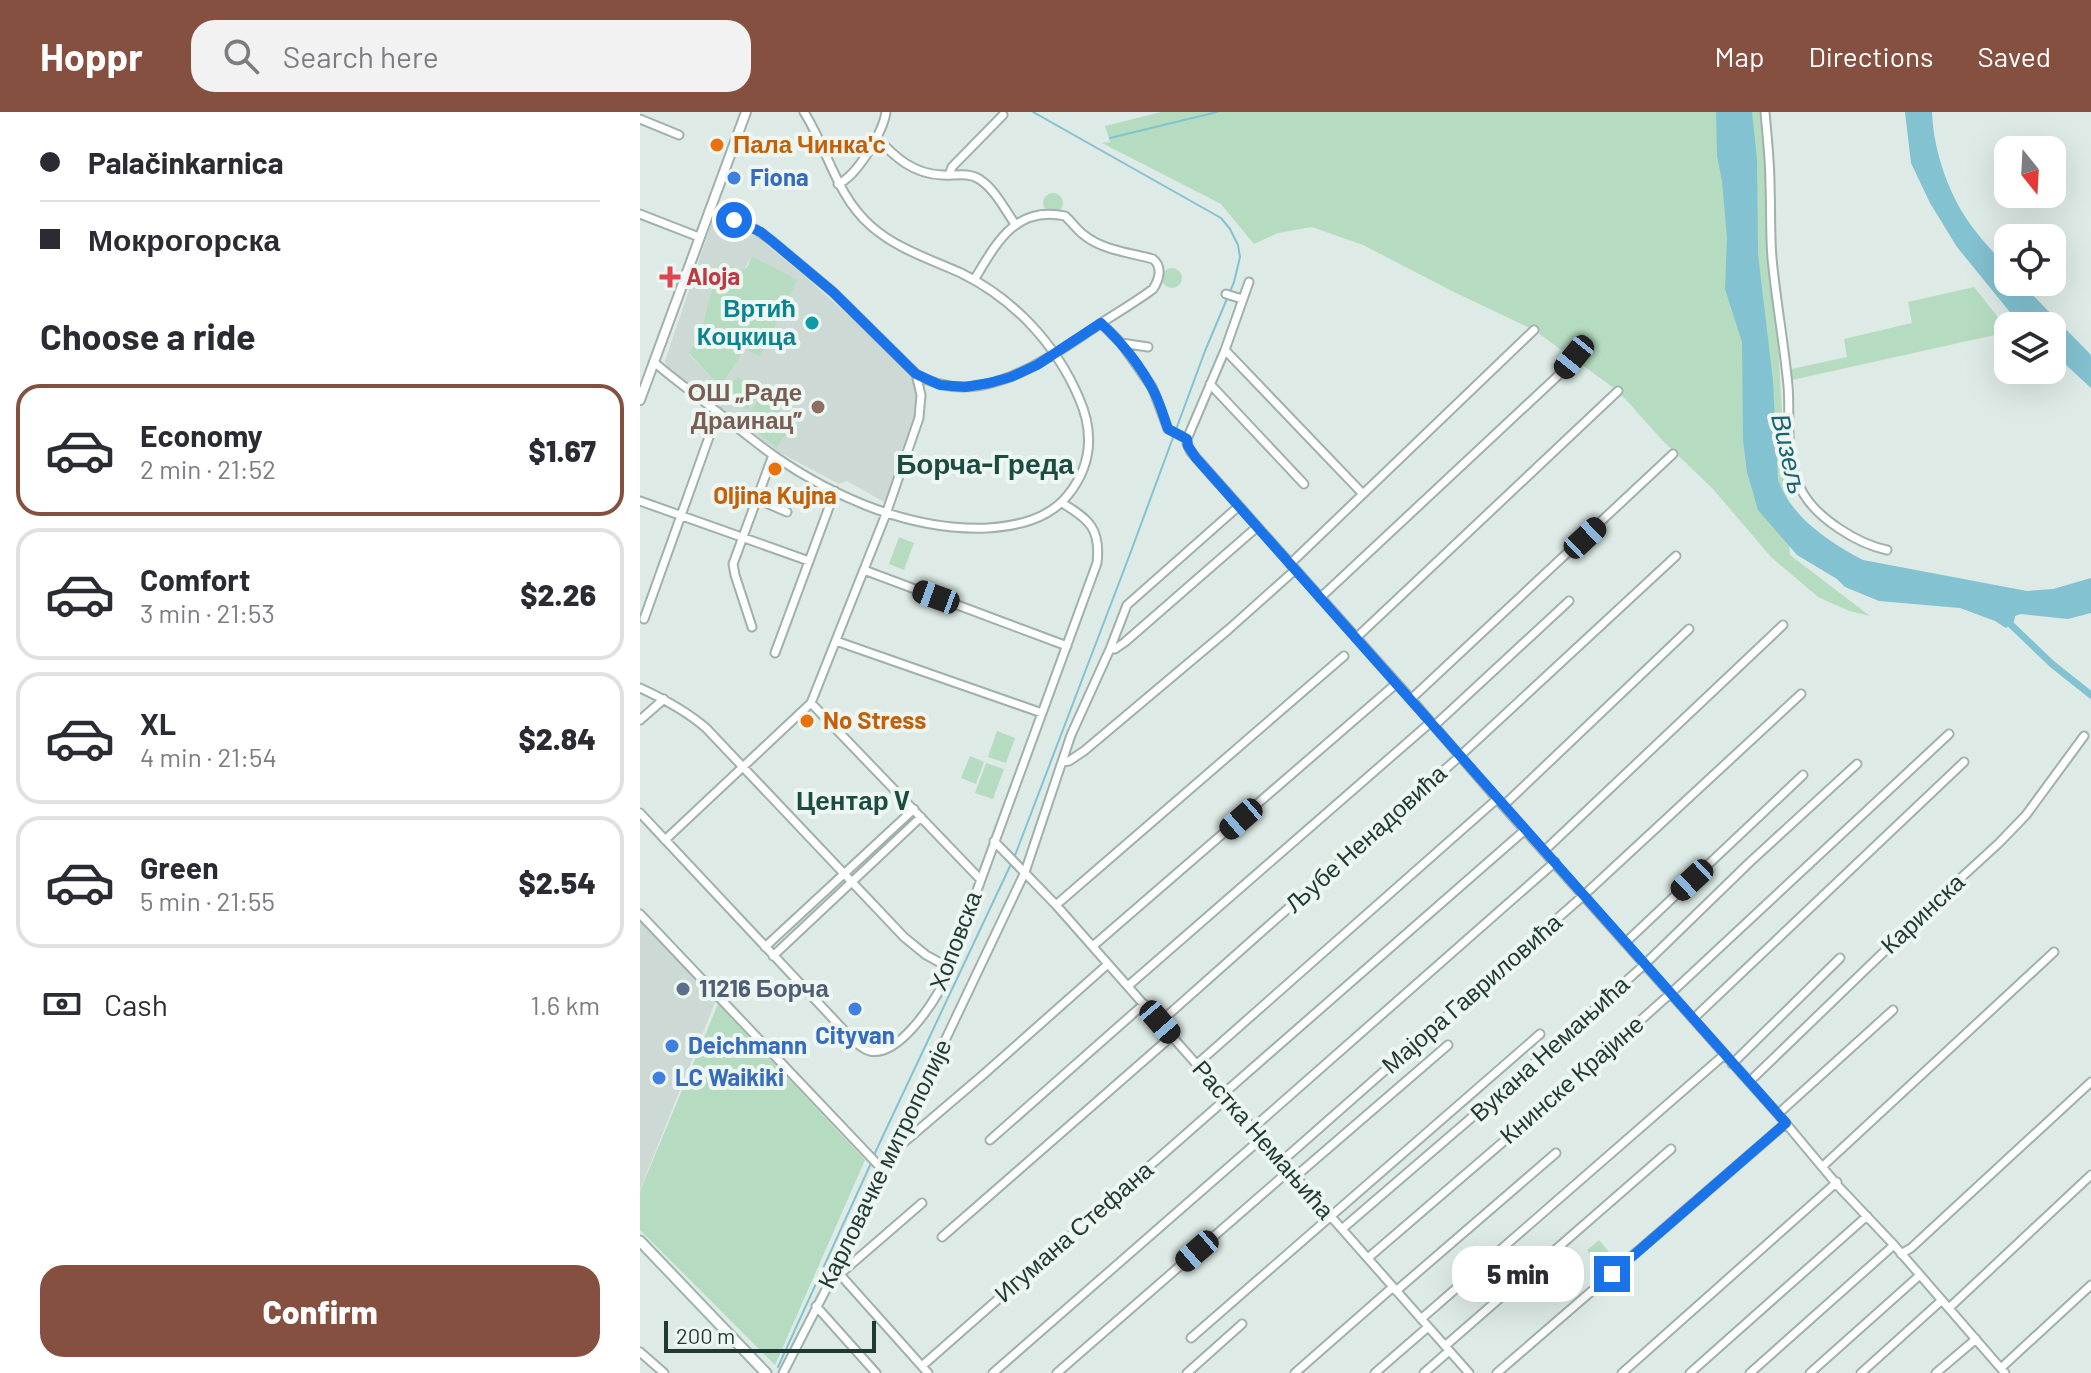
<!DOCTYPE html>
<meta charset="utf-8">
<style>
body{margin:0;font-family:Barlow,sans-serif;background:#f2f2f3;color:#2b2b33;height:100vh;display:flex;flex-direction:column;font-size:30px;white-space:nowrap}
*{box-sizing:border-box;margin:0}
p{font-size:26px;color:#7c7c81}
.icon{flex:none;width:44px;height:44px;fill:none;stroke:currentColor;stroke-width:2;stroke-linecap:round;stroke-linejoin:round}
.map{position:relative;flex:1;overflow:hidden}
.side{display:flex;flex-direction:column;background:#fff;width:640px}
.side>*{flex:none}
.guide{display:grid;align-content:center;height:176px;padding:0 40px;background:#fff}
.needle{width:52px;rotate:162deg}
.controls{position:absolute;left:1354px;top:24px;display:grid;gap:16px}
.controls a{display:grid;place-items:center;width:72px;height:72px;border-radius:16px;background:#fff;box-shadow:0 8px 32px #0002;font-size:40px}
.scale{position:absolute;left:24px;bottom:20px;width:212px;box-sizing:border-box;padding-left:8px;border:4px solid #1f3933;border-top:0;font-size:22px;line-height:28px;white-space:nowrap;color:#1f3933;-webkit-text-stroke:6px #eef6f2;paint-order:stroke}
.end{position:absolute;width:36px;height:36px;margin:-18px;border:10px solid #1a73e8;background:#fff;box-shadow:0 0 0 4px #fff}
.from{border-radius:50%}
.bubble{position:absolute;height:56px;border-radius:24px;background:#fff;box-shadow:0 8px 32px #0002;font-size:26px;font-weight:800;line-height:56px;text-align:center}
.car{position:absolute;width:24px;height:48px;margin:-24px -12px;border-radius:10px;box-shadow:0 0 6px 2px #0007;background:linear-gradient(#222 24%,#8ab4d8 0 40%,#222 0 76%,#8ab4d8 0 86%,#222 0)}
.guide b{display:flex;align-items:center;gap:28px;height:76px;font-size:30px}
.guide b+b{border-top:2px solid #e1e1e2}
.guide i{width:20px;height:20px;background:#2b2b33}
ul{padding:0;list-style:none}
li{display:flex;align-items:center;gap:24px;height:132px;margin:0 16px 12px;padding:0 24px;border:4px solid #e1e1e2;border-radius:24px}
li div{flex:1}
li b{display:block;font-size:30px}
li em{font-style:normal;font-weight:800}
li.on{border-color:#865040}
li>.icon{width:72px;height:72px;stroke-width:1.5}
h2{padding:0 40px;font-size:36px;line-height:96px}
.pay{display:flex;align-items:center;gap:20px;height:88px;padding:0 40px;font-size:30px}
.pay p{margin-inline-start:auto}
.action{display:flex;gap:16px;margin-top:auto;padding:16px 40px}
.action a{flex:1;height:92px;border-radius:24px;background:#865040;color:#fff;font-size:32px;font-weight:800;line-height:92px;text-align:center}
header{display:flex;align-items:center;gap:48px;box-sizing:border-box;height:112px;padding:0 40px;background:#865040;color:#fff}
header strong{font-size:38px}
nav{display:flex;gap:44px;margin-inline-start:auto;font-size:28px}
.search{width:560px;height:72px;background:#f2f2f3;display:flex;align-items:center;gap:20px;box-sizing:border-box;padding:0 28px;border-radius:24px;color:#7c7c81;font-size:30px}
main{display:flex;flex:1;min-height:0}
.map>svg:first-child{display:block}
</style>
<header>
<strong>Hoppr</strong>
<div class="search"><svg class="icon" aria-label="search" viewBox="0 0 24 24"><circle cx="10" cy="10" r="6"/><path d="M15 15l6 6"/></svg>Search here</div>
<nav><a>Map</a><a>Directions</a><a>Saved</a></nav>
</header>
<main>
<section class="side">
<div class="guide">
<b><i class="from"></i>Palačinkarnica</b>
<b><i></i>Мокрогорска</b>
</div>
<h2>Choose a ride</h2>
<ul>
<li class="on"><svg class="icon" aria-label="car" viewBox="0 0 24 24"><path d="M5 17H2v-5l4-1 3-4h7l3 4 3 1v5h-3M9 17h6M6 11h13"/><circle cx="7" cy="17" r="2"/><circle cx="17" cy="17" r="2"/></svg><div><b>Economy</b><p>2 min · 21:52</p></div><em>$1.67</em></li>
<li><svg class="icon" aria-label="car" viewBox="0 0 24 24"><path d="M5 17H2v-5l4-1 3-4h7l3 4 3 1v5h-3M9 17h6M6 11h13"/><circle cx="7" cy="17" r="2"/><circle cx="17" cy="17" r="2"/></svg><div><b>Comfort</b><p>3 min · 21:53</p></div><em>$2.26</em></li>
<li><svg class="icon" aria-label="car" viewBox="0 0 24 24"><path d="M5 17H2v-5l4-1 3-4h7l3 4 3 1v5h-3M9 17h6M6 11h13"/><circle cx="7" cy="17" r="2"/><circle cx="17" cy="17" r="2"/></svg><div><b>XL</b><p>4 min · 21:54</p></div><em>$2.84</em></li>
<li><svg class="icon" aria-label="car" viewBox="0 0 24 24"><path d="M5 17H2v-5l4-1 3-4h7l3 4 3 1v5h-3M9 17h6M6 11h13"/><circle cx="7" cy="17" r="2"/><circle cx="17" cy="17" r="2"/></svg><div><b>Green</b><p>5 min · 21:55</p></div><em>$2.54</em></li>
</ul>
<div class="pay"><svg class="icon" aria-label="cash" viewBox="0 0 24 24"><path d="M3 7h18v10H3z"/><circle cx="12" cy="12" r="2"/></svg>Cash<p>1.6 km</p></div>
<div class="action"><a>Confirm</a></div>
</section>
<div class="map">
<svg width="1451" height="1261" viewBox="0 0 1451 1261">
<rect width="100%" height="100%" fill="#ddeae5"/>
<!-- built -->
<path fill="#ccd9d4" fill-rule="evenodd" d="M76 108 95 113 118 126 161 161 212 207 273 266 277 284 276 302 246 391 207 369 199 372 137 339 26 254 25 249 72 110ZM112 144 127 153 120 245 105 237 80 275 49 242 62 215 80 151 104 158Z
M0 808 76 888 0 1078Z"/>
<!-- green -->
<path fill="#b5dcc1" d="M521 0H1125L1150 443 1230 504 1209 499 1178 485 1131 445 1073 377 1023 329 978 279 894 218 814 180 723 133 672 115 638 121 614 132 581 92 462 31 470 30 465 14Z
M403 91a10 10 0 1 1 20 0a10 10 0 1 1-20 0Z
M112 144 157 168 120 245 105 237 80 275 49 241 62 215 79 151 104 158 108 154Z
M522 166a10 10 0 1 1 20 0a10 10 0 1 1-20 0Z
M1334 175 1368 218V220L1152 268 1151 257 1207 245 1204 227 1272 211 1268 190Z
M97 265 120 282 107 298 85 280Z
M122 284 156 311 136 335 103 309Z
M259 425 274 431 264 458 249 452Z
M357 619 375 626 366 651 348 645Z
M330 644 344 650 336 672 321 666Z
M346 651 364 657 353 687 335 681Z
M78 892 225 1048 135 1253 0 1118V1079Z
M959 1128 977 1149 964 1159 947 1138Z"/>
<!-- water -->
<path fill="#83c2d1" d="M1076 0H1112L1117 47 1118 142 1133 269 1138 368C1151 405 1190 431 1223 448L1387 479 1413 477 1451 466V501L1428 507 1381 502 1375 504 1374 510 1366 516 1355 509 1320 496 1239 489 1205 475 1197 467 1157 443 1118 398 1107 360 1103 328 1102 230 1085 177 1087 126 1082 69 1077 44Z
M1265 0H1292C1293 31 1303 64 1317 91 1330 116 1350 136 1368 157V170H1380L1451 243V276L1412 240V214H1385L1369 199 1317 135 1290 91 1271 51Z"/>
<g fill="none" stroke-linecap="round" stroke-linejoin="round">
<!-- stream -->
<path stroke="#83c2d1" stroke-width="2" d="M470 26 577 0
M374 746 490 442 565 239 594 170 600 145 598 133 590 117 581 106 393 0
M234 1043 371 752
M138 1255 232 1049"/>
<!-- canal -->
<path stroke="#83c2d1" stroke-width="7" d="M1365 507 1412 552 1451 583"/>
<defs>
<path id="minor" d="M1125 0C1127 24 1130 49 1130 73 1131 97 1130 122 1132 146 1136 189 1144 231 1148 274 1151 309 1143 349 1163 381 1178 407 1218 432 1247 438
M0 7 39 23
M237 26C255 45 273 62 302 63 314 64 328 60 339 67 355 77 365 98 375 112
M309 63 312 55 363 3
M198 72C217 64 243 20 246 0
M69 99 115 117 132 129 193 180 276 262C336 298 401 251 451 218 471 204 493 192 513 177 519 168 523 155 513 147 491 141 462 138 444 123 437 118 432 110 425 104 375 93 356 132 334 168
M0 102 59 125
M609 170 585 238 547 327V332L551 340 771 587 857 687 1138 1002 1199 1075 1254 1133 1365 1261
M586 182 602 187
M461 211 481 231 508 235
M481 231 512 275 528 317 547 327
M585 238 723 382
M14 250C32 266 52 280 71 295 92 311 112 328 133 343 195 386 271 419 347 416 378 414 409 407 428 383 452 353 454 320 439 286 416 232 374 187 321 161 290 147 257 137 231 114 196 83 188 38 164 0
M570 272 664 372
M117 387 147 400
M0 389 169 449
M650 452 894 218
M224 458 427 534
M680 486 923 259 934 245
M4 507 78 300
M112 515 95 463 93 452 133 343
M716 526 978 279
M196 529 402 601
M470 537H475L485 530 617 415
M135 541 195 379
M0 576C24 587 46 599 66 616L264 825 286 843 308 855
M771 587 1033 342
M171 591 340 767
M0 608 24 587
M794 614 929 489
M423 650 429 649 444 639 589 517 655 458
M863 694 1049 517
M0 701 214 929C219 933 224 938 230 939 258 945 291 894 302 874L457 451C461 417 449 407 422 391
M25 728 171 591 246 402 279 306 281 283 276 262
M354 729 416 793 829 1261
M904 739 1143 513
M416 793 704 544
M0 802 243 1058
M985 831 1163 663
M453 834 757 571
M125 835 274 697
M133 844 281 705
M488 874 791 610
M1053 907 1324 650
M520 910 820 644 1036 444
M557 952 857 687
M1092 952 1200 846
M1109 970 1311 775 1359 731 1386 703 1444 624
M583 982 885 718
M1138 1002 1253 898
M613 1016 915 750
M350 1028 504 892
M254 1033 262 1032 344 962 468 852
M642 1049 944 783 1161 582
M1183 1054 1414 840
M656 1064 808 933
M702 1117 873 970 1004 853 1110 750 1217 652
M302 1125 532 924
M1261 1142 1271 1136 1451 970
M728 1146 906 993 1031 881 1309 622
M196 1158 288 1261
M200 1162 282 1091
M756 1179 916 1041
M176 1194 236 1261
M1309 1196 1451 1063
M781 1207 1084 943
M551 1226 900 922
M805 1234 1031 1037
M0 1240 24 1261
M282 1254 587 986
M1361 1256 1451 1173
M143 1261 196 1158 385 760 431 623 470 537 487 493 599 394
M353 1261 622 1026
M417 1261 650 1058
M547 1261 602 1212
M655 1261 753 1175
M735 1261 788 1215
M784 1261 809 1239
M857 1261 1146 1011
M982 1261 1197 1070
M1050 1261 1227 1104
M1110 1261 1254 1133
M1170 1261 1280 1163
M1221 1261 1302 1188
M1296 1261 1336 1227"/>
<path id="tertiary" d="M0 288 106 0"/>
<path id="secondary" d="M0 1129 126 1261"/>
</defs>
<!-- minor casing -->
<use href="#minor" stroke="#a0b1ac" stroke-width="11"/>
<!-- tertiary casing -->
<use href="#tertiary" stroke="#a0b1ac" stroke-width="12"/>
<!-- secondary casing -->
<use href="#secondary" stroke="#9cb6ad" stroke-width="13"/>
<!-- minor -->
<use href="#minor" stroke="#fff" stroke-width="7"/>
<!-- tertiary -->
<use href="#tertiary" stroke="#fff" stroke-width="8"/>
<!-- secondary -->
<use href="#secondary" stroke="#fff" stroke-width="9"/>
</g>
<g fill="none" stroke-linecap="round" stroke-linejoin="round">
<!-- route -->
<path stroke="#1a73e8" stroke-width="10" d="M94 108 121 120 132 129 193 180 276 262 300 273 325 275 349 271 371 265 397 253 461 211C481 230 499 251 512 276 520 289 523 304 528 317L547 327 548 334 556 346 1146 1011 972 1162"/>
</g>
<!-- markers -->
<g fill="#e8710a" stroke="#eef6f2" stroke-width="3">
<circle cx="77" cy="33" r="8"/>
<circle cx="135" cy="357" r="8"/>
<circle cx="167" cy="609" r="8"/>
</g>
<g fill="#3f7fe0" stroke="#eef6f2" stroke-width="3">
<circle cx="94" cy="66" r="8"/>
<circle cx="215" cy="897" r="8"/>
<circle cx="32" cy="934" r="8"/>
<circle cx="19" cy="966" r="8"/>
</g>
<path fill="#e0444e" stroke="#eef6f2" stroke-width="3" d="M26 153h8v8h8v8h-8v8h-8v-8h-8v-8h8z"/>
<circle fill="#0f9aa8" stroke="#eef6f2" stroke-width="3" cx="172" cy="211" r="8"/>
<circle fill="#8d6e63" stroke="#eef6f2" stroke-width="3" cx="178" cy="295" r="8"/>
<circle fill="#5c6f8a" stroke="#eef6f2" stroke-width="3" cx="43" cy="877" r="8"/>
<g text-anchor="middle" stroke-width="8" stroke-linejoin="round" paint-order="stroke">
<!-- food labels -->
<g font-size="24" font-weight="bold" fill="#c56008" stroke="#eef6f2" text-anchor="start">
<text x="93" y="41">Пала Чинка'с</text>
<text x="135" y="392" text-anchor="middle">Oljina Kujna</text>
<text x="183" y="617">No Stress</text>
</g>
<!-- shop labels -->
<g font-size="24" font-weight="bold" fill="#366cbe" stroke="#eef6f2" text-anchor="start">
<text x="110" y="74">Fiona</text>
<text x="215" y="932" text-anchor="middle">Cityvan</text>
<text x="48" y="942">Deichmann</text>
<text x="35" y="974">LC Waikiki</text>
</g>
<!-- health labels -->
<g font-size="24" font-weight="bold" fill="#be3a42" stroke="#eef6f2" text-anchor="start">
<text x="46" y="173">Aloja</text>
</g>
<!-- culture labels -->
<g font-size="24" font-weight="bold" fill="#0d838f" stroke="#eef6f2" text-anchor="end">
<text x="156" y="205">Вртић<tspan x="156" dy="28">Коцкица</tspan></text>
</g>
<!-- education labels -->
<g font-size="24" font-weight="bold" fill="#785e54" stroke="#eef6f2" text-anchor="end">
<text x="162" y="289">ОШ „Раде<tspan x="162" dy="28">Драинац”</tspan></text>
</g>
<!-- street labels -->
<g font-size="24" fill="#1f3933" stroke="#eef6f2">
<text transform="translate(726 727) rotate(-42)" y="8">Љубе Ненадовића</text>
<text transform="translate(1283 802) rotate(-43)" y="8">Каринска</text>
<text transform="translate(316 829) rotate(-69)" y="8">Хоповска</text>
<text transform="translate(832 882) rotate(-41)" y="8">Мајора Гавриловића</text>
<text transform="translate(910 937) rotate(-42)" y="8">Вукана Немањића</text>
<text transform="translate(932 968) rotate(-41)" y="8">Книнске Крајине</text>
<text transform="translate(623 1028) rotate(49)" y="8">Растка Немањића</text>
<text transform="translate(245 1052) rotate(-64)" y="8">Карловачке митрополије</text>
<text transform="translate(434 1120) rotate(-41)" y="8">Игумана Стефана</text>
</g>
<!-- service labels -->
<g font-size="24" font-weight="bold" fill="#4e5e75" stroke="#eef6f2" text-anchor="start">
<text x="59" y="885">11216 Борча</text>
</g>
<!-- water labels -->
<g font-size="26" font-style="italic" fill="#186376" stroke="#eef6f2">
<text transform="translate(1149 342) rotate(77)" y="9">Визељ</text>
</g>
<!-- neighbourhood labels -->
<g font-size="26" font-weight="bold" fill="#1b4b41" stroke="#eef6f2">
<text x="213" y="698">Центар V</text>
</g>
<!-- quarter labels -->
<g font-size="28" font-weight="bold" fill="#1b4b41" stroke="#eef6f2">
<text x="345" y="362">Борча-Греда</text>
</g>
</g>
</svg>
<div class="controls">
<a><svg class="needle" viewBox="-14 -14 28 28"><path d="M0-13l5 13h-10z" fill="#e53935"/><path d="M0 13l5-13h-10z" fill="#7c7c81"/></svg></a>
<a><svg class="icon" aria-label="locate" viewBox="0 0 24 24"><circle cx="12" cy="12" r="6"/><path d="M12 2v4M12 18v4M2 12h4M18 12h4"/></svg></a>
<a><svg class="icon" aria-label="layers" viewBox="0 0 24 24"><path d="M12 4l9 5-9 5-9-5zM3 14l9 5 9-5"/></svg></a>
</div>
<div class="scale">200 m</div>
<i class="end from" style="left:94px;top:108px"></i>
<i class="end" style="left:972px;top:1162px"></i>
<div class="bubble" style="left:812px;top:1134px;width:132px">5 min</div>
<i class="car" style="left:934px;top:245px;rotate:219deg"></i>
<i class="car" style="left:945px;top:426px;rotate:47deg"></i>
<i class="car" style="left:296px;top:485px;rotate:290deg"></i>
<i class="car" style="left:601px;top:707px;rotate:229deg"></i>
<i class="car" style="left:1052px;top:768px;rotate:227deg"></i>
<i class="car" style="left:520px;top:910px;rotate:139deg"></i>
<i class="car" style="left:557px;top:1139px;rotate:229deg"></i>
</div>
</main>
